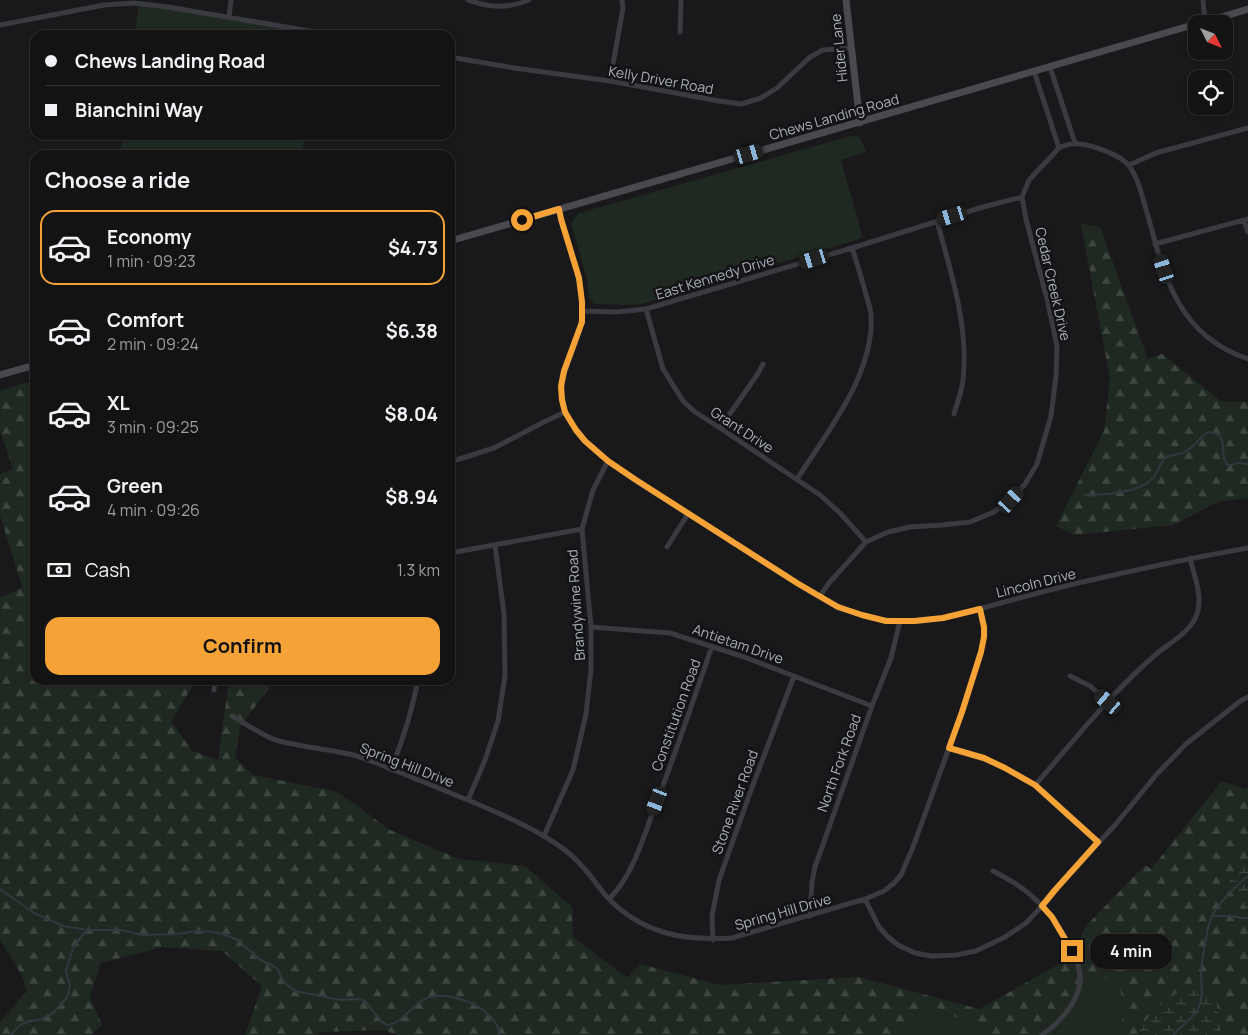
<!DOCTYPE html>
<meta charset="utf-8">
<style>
body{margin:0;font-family:Manrope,sans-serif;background:#1c1c1d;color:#f1f3f6;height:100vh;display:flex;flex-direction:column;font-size:19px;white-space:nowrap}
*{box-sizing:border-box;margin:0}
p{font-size:16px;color:#9d9ea0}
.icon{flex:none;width:28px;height:28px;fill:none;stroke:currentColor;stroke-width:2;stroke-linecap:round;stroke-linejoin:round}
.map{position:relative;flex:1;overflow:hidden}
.panel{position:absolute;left:30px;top:150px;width:425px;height:535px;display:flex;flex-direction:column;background:#131314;border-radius:15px;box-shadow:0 1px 4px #0004,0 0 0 1px #323234}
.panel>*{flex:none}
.hud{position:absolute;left:30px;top:30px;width:425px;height:110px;border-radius:15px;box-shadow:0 1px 4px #0004,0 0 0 1px #323234;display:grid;align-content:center;height:110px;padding:0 15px;background:#131314}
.needle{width:32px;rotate:132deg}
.buttons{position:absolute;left:1188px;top:15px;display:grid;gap:10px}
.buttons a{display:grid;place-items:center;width:45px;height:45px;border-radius:10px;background:#131314;box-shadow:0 1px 4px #0004,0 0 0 1px #323234;font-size:25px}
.end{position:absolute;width:22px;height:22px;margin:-11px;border:6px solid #f5a236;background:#111;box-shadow:0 0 0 2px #111}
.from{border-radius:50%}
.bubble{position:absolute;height:35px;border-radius:15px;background:#131314;box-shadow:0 1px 4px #0004,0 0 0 1px #323234;font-size:16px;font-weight:700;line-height:35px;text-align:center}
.car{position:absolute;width:15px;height:30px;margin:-15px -8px;border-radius:6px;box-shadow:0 0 4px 1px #0007;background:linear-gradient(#222 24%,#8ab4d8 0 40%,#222 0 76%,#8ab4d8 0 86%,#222 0)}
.hud b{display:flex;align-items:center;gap:18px;height:48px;font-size:19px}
.hud b+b{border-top:1px solid #323234}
.hud i{width:12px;height:12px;background:#f1f3f6}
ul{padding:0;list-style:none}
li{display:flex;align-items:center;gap:15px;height:75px;margin:0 10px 8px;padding:0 5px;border:2px solid transparent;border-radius:15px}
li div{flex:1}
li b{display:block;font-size:19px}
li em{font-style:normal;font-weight:700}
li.active{border-color:#f5a236}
li>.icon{width:45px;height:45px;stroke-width:1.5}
h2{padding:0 15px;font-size:22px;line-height:60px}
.pay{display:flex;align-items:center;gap:12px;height:55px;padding:0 15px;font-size:19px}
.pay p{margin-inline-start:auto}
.primary-button{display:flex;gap:10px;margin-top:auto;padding:10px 15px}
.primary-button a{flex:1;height:58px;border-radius:15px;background:#f5a236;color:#111;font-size:20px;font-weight:700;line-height:58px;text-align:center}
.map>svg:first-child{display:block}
</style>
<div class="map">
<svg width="1248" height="1035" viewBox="0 0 1248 1035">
<defs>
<pattern id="forest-firs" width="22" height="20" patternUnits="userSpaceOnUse" patternTransform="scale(1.25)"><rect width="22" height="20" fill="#202921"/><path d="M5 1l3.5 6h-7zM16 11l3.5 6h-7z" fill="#3e463f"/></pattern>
<pattern id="wetland-marsh" width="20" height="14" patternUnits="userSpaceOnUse" patternTransform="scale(1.25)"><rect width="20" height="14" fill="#202921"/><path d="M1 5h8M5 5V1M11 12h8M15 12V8" fill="none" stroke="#3e463f"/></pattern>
</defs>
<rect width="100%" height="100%" fill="#19191b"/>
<!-- green -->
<path fill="#202921" d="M139 3 314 32 313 35H135Z
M123 135H304L302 155H120Z
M851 136 860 137 866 152 841 160 863 238 638 305 595 304 589 298 587 279 571 223 579 213Z
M1109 976 1120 990 1127 1011 1120 1025 1111 1035H1031L1048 1021Z
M924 1002 994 1035H905Z"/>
<!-- forest -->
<path fill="url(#forest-firs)" d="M1081 224 1100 227 1148 359 1162 354 1221 401 1248 402V498L1217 502 1174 525 1074 535 1056 526 1104 431 1110 379Z
M35 380V680H101L108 682 110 680H196L171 721 192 751 218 760 229 680H275L240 727 235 757 253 775 338 792 390 830 459 859 525 866 572 907 573 937 627 978 640 964 720 985 858 977 979 1009 1072 957 1085 927 1145 865 1151 869 1222 781 1245 789 1248 787V862L1225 886 1248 909V1035H1222L1215 995 1156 1006 1136 1035H1111L1120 1025 1127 1010 1120 990 1109 976 1048 1021 1031 1035H994L924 1002 905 1035H399L382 1030 320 1032 318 1035H245L262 986 222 951 163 947 101 963 90 997 102 1025 91 1035H0V1022L27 991 21 974 0 939V597L10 594 22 587 0 515V474L13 469 0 431V391Z"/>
<!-- wetland -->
<path fill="url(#wetland-marsh)" d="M1248 862V909L1225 886Z
M1195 981 1215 995 1222 1035H1136L1156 1006Z"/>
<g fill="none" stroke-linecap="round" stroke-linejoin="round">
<!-- stream -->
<path stroke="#2e3a3f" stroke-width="2" d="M1085 495C1103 495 1139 493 1152 479 1158 473 1159 462 1167 457 1172 454 1180 455 1185 452 1194 447 1200 437 1208 432 1232 432 1217 460 1229 465 1232 466 1237 463 1240 463 1242 463 1246 464 1248 464
M0 889 34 913 63 926 70 927 87 930H121L142 935 179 934 197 931 212 932 223 934 238 940 259 959 275 967 278 970 282 979 286 984 295 991 341 1000 355 999 364 1000 381 1021 387 1025C402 1024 412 1005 425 999 442 990 476 1002 489 1015 495 1020 498 1027 500 1035
M1211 917C1223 913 1235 918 1248 918
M11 1035 20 1025 29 1021 39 1020 53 1013 66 999 68 995 70 985 66 972 67 967 74 946 87 930
M1173 1035C1181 1026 1194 1018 1199 1007 1204 996 1201 983 1201 972 1202 961 1207 925 1212 916 1218 903 1237 885 1248 876"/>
<!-- street -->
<path stroke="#3a3b40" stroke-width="5" d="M468 0C489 8 508 9 529 0
M1203 0 1205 22
M229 17 231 0
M0 25 104 5 134 3 168 7 333 35
M680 32 681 0
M450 57 514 68 610 81 719 101 741 104 761 98 777 88 810 57 823 50 852 48
M1050 67 1075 143
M1034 71 1059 148
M610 81 623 8 622 0
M1059 148C1063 146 1069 144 1073 144 1086 142 1122 155 1129 166 1139 179 1143 200 1148 216 1165 279 1179 336 1248 359
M1129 165 1156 153 1248 128
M559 209 561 219C570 250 587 291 581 322 576 354 554 377 565 410 576 448 648 488 680 509 711 528 742 548 773 568 801 586 830 606 862 615 888 623 917 623 943 618 959 615 974 610 990 606 1019 598 1049 590 1078 583 1135 570 1191 558 1248 548
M937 221C951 273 969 326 963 380 962 391 957 403 954 414
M1244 221 1248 232
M1155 244 1248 219
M646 309 663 369 683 401 695 412 720 428 820 495 840 513 866 542
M582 311 616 312 646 309 852 248 983 207 1022 197 1029 180 1059 148
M720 428 757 375 763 364
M450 462 494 448 542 423 565 412
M797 479C828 431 875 373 871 314 870 308 868 301 866 295 862 279 857 263 852 248
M667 547 688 514
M450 553 582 529
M820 596 829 583 866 542 888 532 910 527 942 525 970 522 994 512 1011 500 1025 484 1037 464 1051 416 1056 376 1057 346 1047 299 1026 219 1022 197
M591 627 670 633 744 657 872 706
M1070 676 1090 686 1108 702
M214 690 215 680
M232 716C245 723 266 738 279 741 305 748 332 749 357 756 367 759 376 763 386 767 408 776 430 784 453 794 483 806 514 819 542 835 556 843 571 853 581 865 591 875 598 887 607 897 642 934 684 941 732 938L865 899 884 891 894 883 901 875 913 847 962 712 981 652 984 637V627L980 609
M949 748 984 759 1005 768 1035 785 1099 842
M391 769C403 740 412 711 418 680
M1035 785C1075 740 1113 690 1160 651 1173 641 1191 631 1197 614 1203 597 1194 575 1190 558
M468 800 485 760 498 721 505 676 504 614 495 545
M544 836 573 770 586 714 591 669V627L582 529 593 490 608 461
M993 871C1008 879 1023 887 1035 899 1053 914 1083 959 1080 983 1077 1004 1059 1023 1042 1035
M609 899C634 874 643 837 656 804 676 752 694 699 712 646
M865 899 879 927 888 937 898 945 915 953 932 956 956 955 976 951 1005 937 1026 923 1042 906 1055 890 1115 825 1157 774 1186 744 1239 702 1248 697
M810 916 812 882 815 867 872 706 891 658 900 621
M713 940 712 916 719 880 750 793 794 676"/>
<!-- secondary -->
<path stroke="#484a50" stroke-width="7" d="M846 0 860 123
M1198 24 1248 9
M450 241 1196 24
M0 375 35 365"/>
</g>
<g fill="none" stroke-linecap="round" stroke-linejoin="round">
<!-- route -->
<path stroke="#f5a236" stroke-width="6" d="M522 220 559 209 561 219 579 278 582 302V322L564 371 561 386 562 400 565 412 576 430 585 441 608 461 636 480 797 583 838 607 862 615 886 621H914L943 618 980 609 984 627V637L981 652 962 712 949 748 984 758 1005 768 1035 785 1098 842 1055 890 1042 906 1052 917 1072 951"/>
</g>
<g text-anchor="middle" stroke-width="5" stroke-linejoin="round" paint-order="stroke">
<!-- street labels -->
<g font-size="14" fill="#abb1bb" stroke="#141416">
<text transform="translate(839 48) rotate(-96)" y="5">Hider Lane</text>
<text transform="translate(661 80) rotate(10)" y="5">Kelly Driver Road</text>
<text transform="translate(834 117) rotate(-16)" y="5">Chews Landing Road</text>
<text transform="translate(715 277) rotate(-17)" y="5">East Kennedy Drive</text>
<text transform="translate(1053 284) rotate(77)" y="5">Cedar Creek Drive</text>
<text transform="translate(742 430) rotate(33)" y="5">Grant Drive</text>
<text transform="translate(1036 583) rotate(-14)" y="5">Lincoln Drive</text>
<text transform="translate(576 605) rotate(-94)" y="5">Brandywine Road</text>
<text transform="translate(738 644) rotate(19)" y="5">Antietam Drive</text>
<text transform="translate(676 715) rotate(-70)" y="5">Constitution Road</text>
<text transform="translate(839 763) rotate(-70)" y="5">North Fork Road</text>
<text transform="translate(407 765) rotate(21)" y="5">Spring Hill Drive</text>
<text transform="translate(735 802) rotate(-70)" y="5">Stone River Road</text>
<text transform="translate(783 912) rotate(-16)" y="5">Spring Hill Drive</text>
</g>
</g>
</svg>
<div class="buttons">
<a><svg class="needle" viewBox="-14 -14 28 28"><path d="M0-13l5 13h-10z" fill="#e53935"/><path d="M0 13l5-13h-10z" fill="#9d9ea0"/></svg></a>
<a><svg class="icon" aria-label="locate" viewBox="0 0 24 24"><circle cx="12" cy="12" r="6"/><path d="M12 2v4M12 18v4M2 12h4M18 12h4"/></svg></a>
</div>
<i class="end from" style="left:522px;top:220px"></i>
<i class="end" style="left:1072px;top:951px"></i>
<div class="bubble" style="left:1090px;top:934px;width:82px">4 min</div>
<i class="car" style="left:749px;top:154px;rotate:74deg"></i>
<i class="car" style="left:952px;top:216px;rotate:253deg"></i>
<i class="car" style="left:814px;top:259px;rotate:253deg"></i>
<i class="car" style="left:1164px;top:269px;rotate:342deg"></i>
<i class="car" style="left:1011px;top:500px;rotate:42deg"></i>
<i class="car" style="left:1108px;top:702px;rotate:310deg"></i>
<i class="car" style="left:657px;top:801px;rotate:201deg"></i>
<div class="hud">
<b><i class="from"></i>Chews Landing Road</b>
<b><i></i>Bianchini Way</b>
</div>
<section class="panel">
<h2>Choose a ride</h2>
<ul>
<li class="active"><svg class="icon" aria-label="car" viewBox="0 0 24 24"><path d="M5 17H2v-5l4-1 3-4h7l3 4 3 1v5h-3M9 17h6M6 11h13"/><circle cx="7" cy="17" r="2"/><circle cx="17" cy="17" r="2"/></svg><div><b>Economy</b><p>1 min · 09:23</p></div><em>$4.73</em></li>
<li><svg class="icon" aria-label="car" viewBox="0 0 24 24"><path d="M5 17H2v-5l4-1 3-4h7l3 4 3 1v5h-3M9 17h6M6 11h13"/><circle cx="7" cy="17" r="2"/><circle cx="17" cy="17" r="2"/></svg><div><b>Comfort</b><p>2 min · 09:24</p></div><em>$6.38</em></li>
<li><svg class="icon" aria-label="car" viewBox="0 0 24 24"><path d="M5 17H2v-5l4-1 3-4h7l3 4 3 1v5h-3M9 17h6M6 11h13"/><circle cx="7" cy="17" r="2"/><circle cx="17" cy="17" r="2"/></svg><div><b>XL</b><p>3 min · 09:25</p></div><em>$8.04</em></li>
<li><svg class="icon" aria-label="car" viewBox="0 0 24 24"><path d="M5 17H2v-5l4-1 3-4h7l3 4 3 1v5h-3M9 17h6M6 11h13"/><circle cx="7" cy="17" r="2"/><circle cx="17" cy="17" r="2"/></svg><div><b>Green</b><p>4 min · 09:26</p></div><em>$8.94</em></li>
</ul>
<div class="pay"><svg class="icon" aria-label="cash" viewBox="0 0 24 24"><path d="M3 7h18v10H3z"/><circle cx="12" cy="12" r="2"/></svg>Cash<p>1.3 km</p></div>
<div class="primary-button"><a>Confirm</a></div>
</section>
</div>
